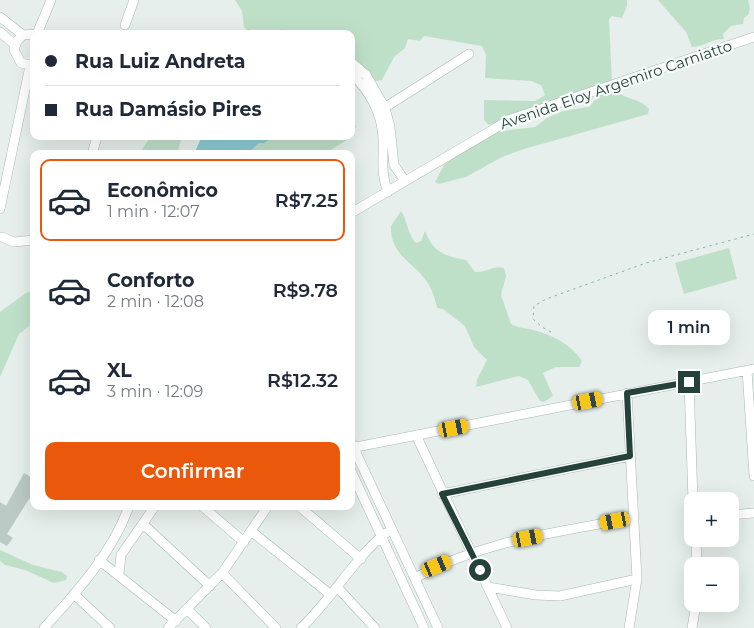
<!DOCTYPE html>
<html lang="pt">
<meta charset="utf-8">
<style>
body{margin:0;font-family:Montserrat,sans-serif;background:#f2f2f3;color:#1f2937;height:100vh;display:flex;flex-direction:column;font-size:19px;white-space:nowrap}
*{box-sizing:border-box;margin:0}
p{font-size:16px;color:#747a83}
.icon{flex:none;width:28px;height:28px;fill:none;stroke:currentColor;stroke-width:2;stroke-linecap:round;stroke-linejoin:round}
.map{position:relative;flex:1;overflow:hidden}
.panel{position:absolute;left:30px;top:150px;width:325px;height:360px;display:flex;flex-direction:column;background:#fff;border-radius:10px;box-shadow:0 5px 20px #0002}
.panel>*{flex:none}
.top-card{position:absolute;left:30px;top:30px;width:325px;height:110px;border-radius:10px;box-shadow:0 5px 20px #0002;display:grid;align-content:center;height:110px;padding:0 15px;background:#fff}
.fabs{position:absolute;left:684px;top:492px;display:grid;gap:10px}
.fabs a{display:grid;place-items:center;width:55px;height:55px;border-radius:10px;background:#fff;box-shadow:0 5px 20px #0002;font-size:25px}
.end{position:absolute;width:22px;height:22px;margin:-11px;border:6px solid #24423a;background:#fff;box-shadow:0 0 0 2px #fff}
.from{border-radius:50%}
.bubble{position:absolute;height:35px;border-radius:10px;background:#fff;box-shadow:0 5px 20px #0002;font-size:16px;font-weight:600;line-height:35px;text-align:center}
.car{position:absolute;width:15px;height:30px;margin:-15px -8px;border-radius:6px;box-shadow:0 0 4px 1px #0007;background:linear-gradient(#f5c518 24%,#345 0 40%,#f5c518 0 76%,#345 0 86%,#f5c518 0)}
.top-card b{display:flex;align-items:center;gap:18px;height:48px;font-size:19px}
.top-card b+b{border-top:1px solid #e0e1e3}
.top-card i{width:12px;height:12px;background:#1f2937}
ul{padding:9px 0 0;list-style:none}
li{display:flex;align-items:center;gap:15px;height:82px;margin:0 10px 8px;padding:0 5px;border:2px solid transparent;border-radius:10px}
li div{flex:1}
li b{display:block;font-size:19px}
li em{font-style:normal;font-weight:600}
li.active{border-color:#ea580c}
li>.icon{width:45px;height:45px;stroke-width:1.5}
.action{display:flex;gap:10px;margin-top:auto;padding:10px 15px}
.action a{flex:1;height:58px;border-radius:10px;background:#ea580c;color:#fff;font-size:20px;font-weight:600;line-height:58px;text-align:center}
.map>svg:first-child{display:block}
</style>
<div class="map">
<svg width="754" height="628" viewBox="0 0 754 628">
<rect width="100%" height="100%" fill="#e6efeb"/>
<!-- green -->
<path fill="#bfe0c8" d="M235 0H627V6L622 18 612 16 609 19 612 84C619 101 639 96 649 109L648 114 524 149 502 157 466 177 439 184 435 182 444 165 473 144 502 131 535 127 547 118 563 111 589 107 600 94 599 93 489 125 484 120V100L535 101 545 95 541 85 531 81 485 78 486 55 482 46 424 36 420 41 408 39 405 48 394 57 382 80 372 82 360 76 351 67V34C317 34 284 31 250 33L244 27 242 11Z
M658 0H748L750 9 748 15 744 18 743 24 731 26 723 34 724 39C713 38 703 47 692 47L686 32Z
M351 120 356 126 352 137 324 154H234L274 136H351Z
M151 136H182L177 154H139Z
M401 211C408 221 407 234 416 243L421 241 425 231C433 252 444 256 466 260L475 272C486 273 494 265 504 268L506 276 501 295 511 324C518 328 525 328 533 330 552 335 571 344 582 361L579 367H556L543 373 553 396 544 402 540 401 528 380 519 376 476 387 477 380 487 360 474 347 465 326 443 309 437 308C435 299 432 289 427 282 413 261 390 256 391 226Z
M729 248 737 279 684 294 675 263Z
M34 290V322L19 334 0 377V312L26 293Z
M0 550 33 565 62 572 67 576 66 580 54 583 25 570 5 565 0 561Z"/>
<!-- water -->
<path fill="#8ec9d4" d="M202 136H280L273 137 264 143H259L247 154H194Z"/>
<!-- building -->
<path fill="#bbcac4" d="M24 473 34 479V491L7 534 13 538 7 546 0 542V502L6 506Z"/>
<g fill="none" stroke-linecap="round" stroke-linejoin="round">
<defs>
<path id="minor" d="M0 17 23 35
M125 25 134 0
M0 32 15 45
M37 34 51 0
M251 34H280
M351 62 366 75 385 108 390 127 394 165 405 181
M34 66 21 63 14 50 17 41 23 35 37 34
M351 73C369 90 382 113 383 138 384 158 380 173 388 192
M381 110 469 54
M92 154 97 137
M0 209 30 66
M351 213 511 119 754 37
M2 237 14 242 34 240
M747 370 754 476
M689 382 693 501
M627 393 637 579 629 628
M416 435 507 628
M351 442 438 628
M351 448 754 369
M351 471 424 628
M442 494 630 456
M202 506 244 542
M299 506 361 559
M730 515 754 513
M144 525 210 586
M251 531 331 595
M696 539 697 566
M99 560 176 621
M222 573 276 628
M119 574 121 555 155 506
M415 578C484 540 555 533 632 518
M488 587 536 595 560 596 637 579
M338 588 375 628
M75 595 110 628
M188 610 206 628
M44 628C77 592 113 552 129 506
M168 628 222 573 268 506
M301 628C332 599 354 558 386 533
M692 628 696 604"/>
</defs>
<!-- minor casing -->
<use href="#minor" stroke="#a8b8b2" stroke-width="10"/>
<!-- path -->
<path stroke="#86b3a5" stroke-width="1" stroke-dasharray="2.5 4" stroke-linecap="butt" d="M551 332 542 327 533 319 534 306 546 299 646 263 754 234"/>
<!-- minor -->
<use href="#minor" stroke="#fff" stroke-width="9"/>
</g>
<g fill="none" stroke-linecap="round" stroke-linejoin="round">
<!-- route -->
<path stroke="#24423a" stroke-width="6" d="M480 570 442 494 630 456 627 393 689 382"/>
</g>
<g text-anchor="middle" stroke-width="4.5" stroke-linejoin="round" paint-order="stroke">
<!-- street labels -->
<g font-size="15" fill="#24423a" stroke="#f7fbf9">
<text transform="translate(616 85) rotate(-19)" y="5">Avenida Eloy Argemiro Carniatto</text>
</g>
</g>
</svg>
<div class="fabs">
<a>+</a>
<a>−</a>
</div>
<i class="end from" style="left:480px;top:570px"></i>
<i class="end" style="left:689px;top:382px"></i>
<div class="bubble" style="left:648px;top:310px;width:82px">1 min</div>
<i class="car" style="left:588px;top:401px;rotate:79deg"></i>
<i class="car" style="left:454px;top:428px;rotate:79deg"></i>
<i class="car" style="left:615px;top:521px;rotate:259deg"></i>
<i class="car" style="left:528px;top:538px;rotate:79deg"></i>
<i class="car" style="left:437px;top:566px;rotate:67deg"></i>
<div class="top-card">
<b><i class="from"></i>Rua Luiz Andreta</b>
<b><i></i>Rua Damásio Pires</b>
</div>
<section class="panel">
<ul>
<li class="active"><svg class="icon" aria-label="car" viewBox="0 0 24 24"><path d="M5 17H2v-5l4-1 3-4h7l3 4 3 1v5h-3M9 17h6M6 11h13"/><circle cx="7" cy="17" r="2"/><circle cx="17" cy="17" r="2"/></svg><div><b>Econômico</b><p>1 min · 12:07</p></div><em>R$7.25</em></li>
<li><svg class="icon" aria-label="car" viewBox="0 0 24 24"><path d="M5 17H2v-5l4-1 3-4h7l3 4 3 1v5h-3M9 17h6M6 11h13"/><circle cx="7" cy="17" r="2"/><circle cx="17" cy="17" r="2"/></svg><div><b>Conforto</b><p>2 min · 12:08</p></div><em>R$9.78</em></li>
<li><svg class="icon" aria-label="car" viewBox="0 0 24 24"><path d="M5 17H2v-5l4-1 3-4h7l3 4 3 1v5h-3M9 17h6M6 11h13"/><circle cx="7" cy="17" r="2"/><circle cx="17" cy="17" r="2"/></svg><div><b>XL</b><p>3 min · 12:09</p></div><em>R$12.32</em></li>
</ul>
<div class="action"><a>Confirmar</a></div>
</section>
</div>
